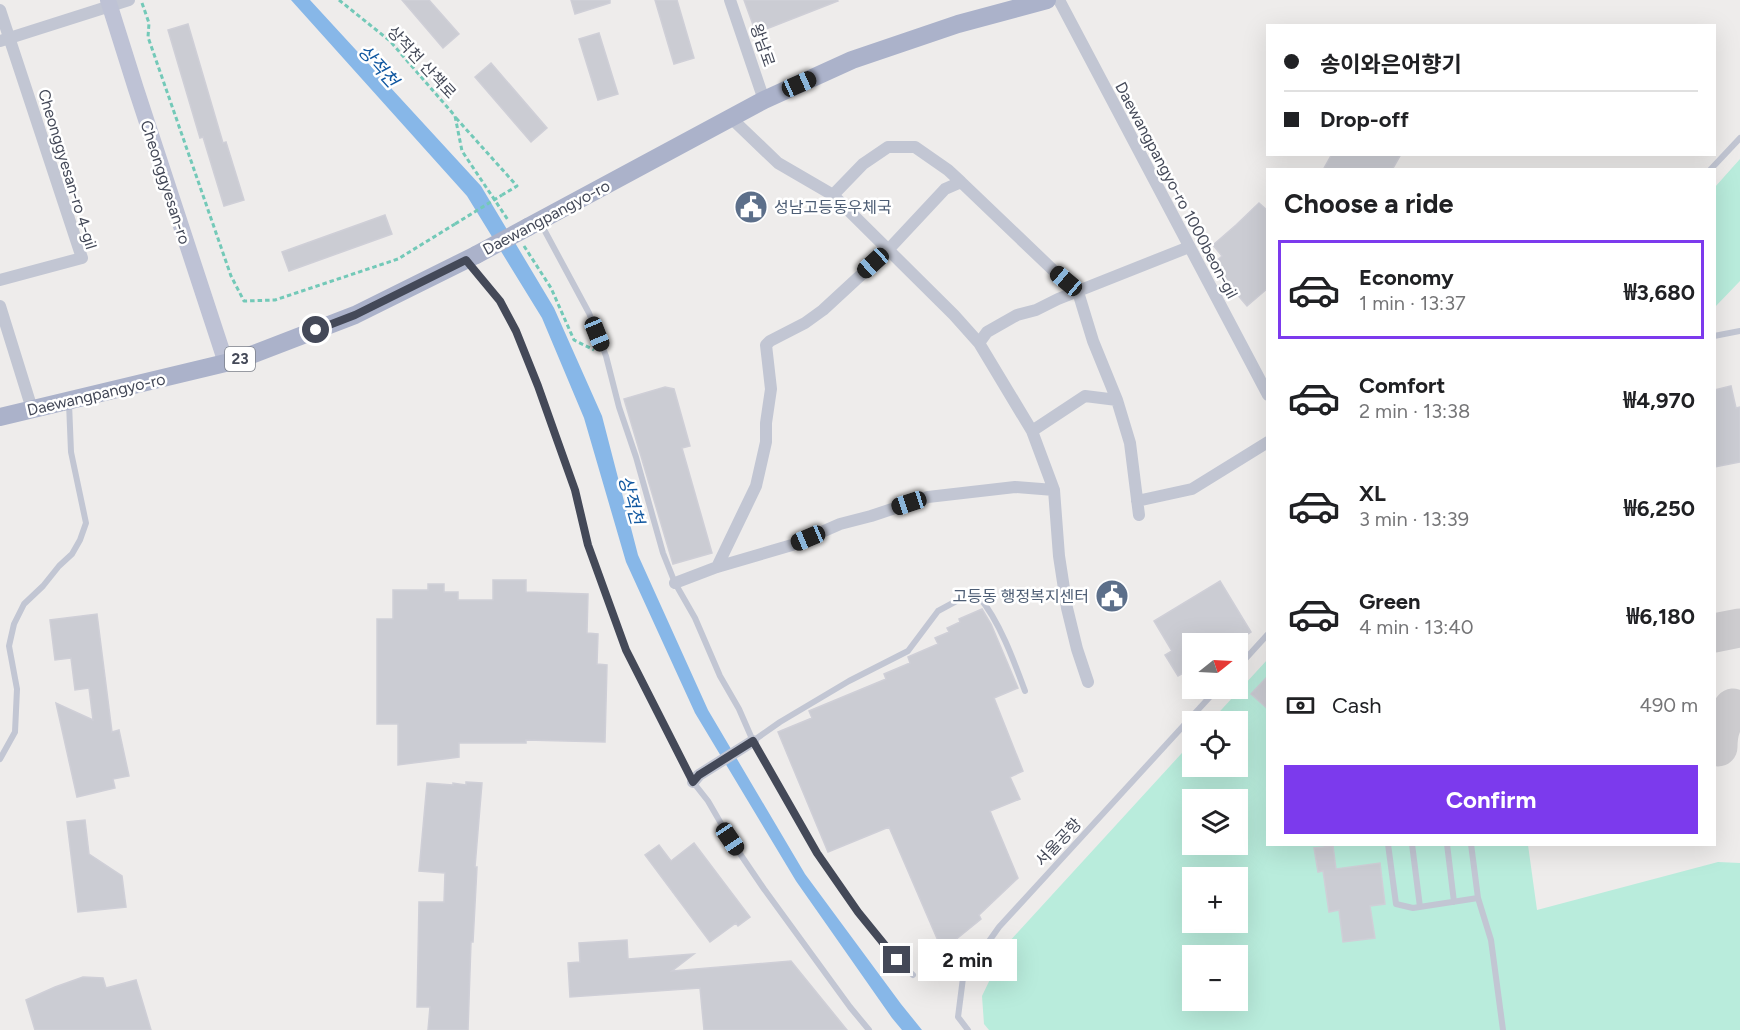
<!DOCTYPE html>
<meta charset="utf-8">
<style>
body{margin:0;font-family:Figtree,"Noto Sans KR",sans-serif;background:#f6f6f6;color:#202124;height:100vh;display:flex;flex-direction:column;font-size:22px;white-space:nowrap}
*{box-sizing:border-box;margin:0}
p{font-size:20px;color:#757577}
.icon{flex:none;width:33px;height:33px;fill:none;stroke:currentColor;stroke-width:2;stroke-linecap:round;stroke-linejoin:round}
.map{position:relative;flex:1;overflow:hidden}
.side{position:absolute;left:1266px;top:168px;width:450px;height:678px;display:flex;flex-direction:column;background:#fff;border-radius:0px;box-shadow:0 6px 24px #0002}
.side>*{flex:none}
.banner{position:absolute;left:1266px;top:24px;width:450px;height:132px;border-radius:0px;box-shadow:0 6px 24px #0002;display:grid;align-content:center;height:132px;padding:0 18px;background:#fff}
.needle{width:39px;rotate:72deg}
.buttons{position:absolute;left:1182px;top:633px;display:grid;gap:12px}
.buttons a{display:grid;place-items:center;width:66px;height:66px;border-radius:0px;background:#fff;box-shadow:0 6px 24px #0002;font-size:30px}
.end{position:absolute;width:27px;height:27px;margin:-14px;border:8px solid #444958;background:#fff;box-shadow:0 0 0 3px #fff}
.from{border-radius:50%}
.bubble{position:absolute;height:42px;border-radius:0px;background:#fff;box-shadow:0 6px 24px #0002;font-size:20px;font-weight:700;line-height:42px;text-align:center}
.car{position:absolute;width:18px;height:36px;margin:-18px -9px;border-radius:8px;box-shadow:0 0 4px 2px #0007;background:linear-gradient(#222 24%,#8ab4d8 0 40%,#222 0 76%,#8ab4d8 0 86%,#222 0)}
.banner b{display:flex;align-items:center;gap:21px;height:57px;font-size:22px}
.banner b+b{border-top:2px solid #e0e0e0}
.banner i{width:15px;height:15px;background:#202124}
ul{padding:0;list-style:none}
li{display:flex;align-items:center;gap:18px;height:99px;margin:0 12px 9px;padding:0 6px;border:3px solid transparent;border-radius:0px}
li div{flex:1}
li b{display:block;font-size:22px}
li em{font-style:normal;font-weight:700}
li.active{border-color:#7c3aed}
li>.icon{width:54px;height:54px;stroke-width:1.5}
h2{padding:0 18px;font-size:27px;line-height:72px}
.pay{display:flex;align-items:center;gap:15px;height:66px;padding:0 18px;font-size:22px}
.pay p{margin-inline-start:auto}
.action{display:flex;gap:12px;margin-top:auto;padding:12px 18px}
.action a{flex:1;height:69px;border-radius:0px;background:#7c3aed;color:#fff;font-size:24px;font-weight:700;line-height:69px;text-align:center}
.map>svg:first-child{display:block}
</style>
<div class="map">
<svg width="1740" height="1030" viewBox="0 0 1740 1030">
<rect width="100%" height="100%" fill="#eeeceb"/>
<!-- green -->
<path fill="#b9ecdc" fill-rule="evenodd" d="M1740 159V281L1715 307V187Z
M1267 660 1268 844 1528 845 1537 910 1718 862 1740 863V1030H989L984 1024 982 996 1007 944 1192 742V766H1238V722L1211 721ZM1192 800H1238V844H1192ZM1192 878H1238V922H1192ZM1192 956H1238V1000H1192Z"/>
<!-- water -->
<path fill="#87b7e8" d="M291 0H310L481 186 554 308 602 416 638 555 708 710 805 874 901 1004 922 1030H902L892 1018 796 881 695 713 626 562 584 418 542 318 467 196Z"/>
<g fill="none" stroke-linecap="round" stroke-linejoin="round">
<!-- taxiway -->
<path stroke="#cecdd0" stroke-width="39" d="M1714 633 1740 628
M1718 747C1718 730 1722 721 1733 708"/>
</g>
<!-- building -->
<path fill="#cbccd3" stroke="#cfcfd7" stroke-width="1.5" d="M402 0H429L459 34 443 48Z
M571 0H610V3L575 14Z
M655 0H677L694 58 674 64Z
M744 0H837L838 1 756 33Z
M188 24 223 143 226 142 244 200 224 206 203 137 200 138 168 30Z
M599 33 618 94 598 100 579 39Z
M491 63 547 128 531 142 475 77Z
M1332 154H1401L1392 170H1323Z
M1259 203 1268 211V288L1247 306 1212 265 1222 256 1213 245 1236 225Z
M385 215 392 234 289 271 282 252Z
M1731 386 1736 408 1740 407V462L1714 467V390Z
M665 387 674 389 690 446 682 448 712 553 673 564 624 399Z
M493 580H526V592L588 594 587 633 598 634 597 664 607 665 605 742 526 740V743H459V757L398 765V724H377V619H393V590H428V584H444V592H458V600H493Z
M1220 581 1251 632 1232 644H1192V668L1178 676 1165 655 1172 651 1154 621Z
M982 609 991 624 1018 688 994 698 1023 771 1010 777 1020 799 990 811 1018 878 979 915 981 919 954 941 955 944 942 950 889 827 828 852 778 732 812 718 809 711 886 679 884 674 910 663 908 657 938 644 935 638 949 632 947 628 960 622 959 619Z
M97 614 112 732 119 730 129 776 113 779 115 788 77 797 56 703 93 720 89 688 75 690 71 658 55 660 50 620Z
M1268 676V709L1251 694Z
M466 782 482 783 475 867H477L473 942H471L468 1030H428L430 1007H417L419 902H444L445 873 419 871 427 783 453 785V783L466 785Z
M85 820 89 854 122 876 126 907 78 912 67 822Z
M694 843 750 917 738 926 736 923 710 942 645 855 659 845 671 861Z
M1333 846 1336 869 1380 863 1385 904 1370 906 1375 938 1343 942 1339 910 1329 912 1323 871 1318 872 1314 848Z
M627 940 628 959 694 954 672 971 791 961 847 1030H704L700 988 570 997 568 963 580 962 579 943Z
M83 977 103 978 106 988 136 980 151 1030H35L26 1000 55 987Z"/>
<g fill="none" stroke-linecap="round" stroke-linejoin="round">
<!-- path -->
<path stroke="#73c9b8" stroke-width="3" stroke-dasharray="4.5 3" stroke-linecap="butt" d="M339 0 390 41 455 116 462 151 508 220
M142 3 149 23 148 37 231 276 244 301 275 300 398 259 455 224
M456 118 517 186 502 195
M524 246 551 288 574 340 594 350"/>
<!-- service -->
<path stroke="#c2c6d3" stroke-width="6" d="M1710 170 1740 138
M540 222 589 313 606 356 619 407 636 457 663 553 675 583 695 618 720 676 739 709 753 741 817 853 858 912 897 960 913 975
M467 261 500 301 516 331 538 386 562 452 575 490 588 545 626 650 693 782 708 801 730 839 764 889 850 1007 869 1030
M1714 336 1740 331
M1238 667 1268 634
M753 741 780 722 849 681 908 651 938 611 962 598 979 597C999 620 1014 661 1025 691
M0 759 15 732 17 689 9 646 14 624 24 604 43 586 59 566 72 554 80 540 86 523 71 452 69 403
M1388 844 1396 904 1413 908 1478 898 1471 844
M1412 844 1420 907
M1447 844 1454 902
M1478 898 1491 940 1503 1030
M968 1030 958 1017 963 978 999 927 1218 688"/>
<!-- minor -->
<path stroke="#c2c6d3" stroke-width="12" d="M730 0 764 100
M1059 0 1268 395
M0 10 82 258 0 280
M0 41 129 0
M731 118 778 163 833 195 954 315 979 343 1032 431 1054 490 1059 556 1067 608 1077 649 1088 682
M833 195 863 164 888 147H915L948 170 961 182
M0 306 32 409
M979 343 987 332 1017 315 1036 310 1058 299 1189 247
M1032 431 1085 396 1117 400
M1137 501 1192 489 1268 442
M717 567 756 486 766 442V423L771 389 766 345 770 341 805 323 823 310 888 250 945 189 961 182 1053 270 1078 292 1093 341 1117 400 1130 443 1139 515
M675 583 717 567 792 545 840 524 871 516 928 497 1015 487 1054 490
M693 782 699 775 753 741"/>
<!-- secondary -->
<path stroke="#bec2d5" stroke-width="16" d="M108 0 136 89 226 363"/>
<!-- primary -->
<path stroke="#abb2ca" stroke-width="18" d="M528 227 764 100 852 60 958 24 1047 0
M0 417 238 360 355 315 476 255"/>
<!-- path-bridge -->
<path stroke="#73c9b8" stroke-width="3" stroke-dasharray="4.5 3" stroke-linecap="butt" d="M455 224 502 195"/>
<!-- primary-bridge -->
<path stroke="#abb2ca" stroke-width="18" d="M476 255 528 227"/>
</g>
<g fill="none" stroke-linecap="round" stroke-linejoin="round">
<!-- route -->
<path stroke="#444958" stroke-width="8" d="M316 330 355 315 466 260 500 301 516 331 538 386 555 434 575 490 588 545 626 650 693 782 699 775 753 741 817 853 858 912 897 960"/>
</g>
<!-- icons -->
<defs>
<symbol id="civic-disc" viewBox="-11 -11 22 22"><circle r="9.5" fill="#5c6f8a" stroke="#fff"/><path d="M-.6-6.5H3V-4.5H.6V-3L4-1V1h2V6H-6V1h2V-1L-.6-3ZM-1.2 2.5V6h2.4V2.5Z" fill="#fff"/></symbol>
</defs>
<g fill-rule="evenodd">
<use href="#civic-disc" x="732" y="188" width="38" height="38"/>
<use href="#civic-disc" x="1093" y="577" width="38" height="38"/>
</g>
<g text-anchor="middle" stroke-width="5" stroke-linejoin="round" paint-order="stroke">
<!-- shield labels -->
<rect fill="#fff" stroke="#7c808a" stroke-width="1.5" x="225" y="347" width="30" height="24" rx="4.5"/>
<g font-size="15" font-weight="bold" fill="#444958">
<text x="240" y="364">23</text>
</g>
<!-- street labels -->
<g font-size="16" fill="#444958" stroke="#fff">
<text transform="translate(763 45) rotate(71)" y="6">왕남로</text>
<text transform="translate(422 62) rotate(47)" y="6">상적천 산책로</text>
<text transform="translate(68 169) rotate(73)" y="6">Cheonggyesan-ro 4-gil</text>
<text transform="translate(166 182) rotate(72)" y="6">Cheonggyesan-ro</text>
<text transform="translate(1177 190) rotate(62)" y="6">Daewangpangyo-ro 1000beon-gil</text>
<text transform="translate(546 217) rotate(-28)" y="6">Daewangpangyo-ro</text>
<text transform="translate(96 394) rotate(-13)" y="6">Daewangpangyo-ro</text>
<text transform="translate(1058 842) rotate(-47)" y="6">서울공항</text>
</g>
<!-- service labels -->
<g font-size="16" fill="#4e5e75" stroke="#fff" text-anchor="start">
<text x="774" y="213">성남고등동우체국</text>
<text x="1089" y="602" text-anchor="end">고등동 행정복지센터</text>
</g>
<!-- water labels -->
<g font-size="18" font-style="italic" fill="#1057a0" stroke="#fff">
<text transform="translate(378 66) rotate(48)" y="6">상적천</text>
<text transform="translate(631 500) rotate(74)" y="6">상적천</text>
</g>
</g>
</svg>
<div class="buttons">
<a><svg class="needle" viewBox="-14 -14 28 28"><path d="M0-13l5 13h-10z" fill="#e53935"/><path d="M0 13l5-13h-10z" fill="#757577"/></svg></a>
<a><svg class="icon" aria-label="locate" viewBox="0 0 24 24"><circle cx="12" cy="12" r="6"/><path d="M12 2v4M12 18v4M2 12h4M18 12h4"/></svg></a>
<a><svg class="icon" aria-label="layers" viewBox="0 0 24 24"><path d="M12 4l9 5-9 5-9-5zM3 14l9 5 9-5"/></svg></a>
<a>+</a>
<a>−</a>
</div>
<i class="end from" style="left:316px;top:330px"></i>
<i class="end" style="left:897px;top:960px"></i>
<div class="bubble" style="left:918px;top:939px;width:99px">2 min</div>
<i class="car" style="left:799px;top:84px;rotate:66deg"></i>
<i class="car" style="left:873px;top:263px;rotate:228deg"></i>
<i class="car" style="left:1066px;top:281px;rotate:310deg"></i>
<i class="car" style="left:597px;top:334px;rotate:158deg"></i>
<i class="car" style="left:909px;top:503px;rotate:252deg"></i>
<i class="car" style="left:808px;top:538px;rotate:247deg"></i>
<i class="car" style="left:730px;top:839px;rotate:146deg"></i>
<div class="banner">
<b><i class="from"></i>송이와은어향기</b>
<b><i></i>Drop-off</b>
</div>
<section class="side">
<h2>Choose a ride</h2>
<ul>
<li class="active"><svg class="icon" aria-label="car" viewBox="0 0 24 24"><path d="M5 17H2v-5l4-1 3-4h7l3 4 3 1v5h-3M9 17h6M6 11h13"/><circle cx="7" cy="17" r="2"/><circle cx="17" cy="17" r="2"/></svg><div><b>Economy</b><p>1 min · 13:37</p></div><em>₩3,680</em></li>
<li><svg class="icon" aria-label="car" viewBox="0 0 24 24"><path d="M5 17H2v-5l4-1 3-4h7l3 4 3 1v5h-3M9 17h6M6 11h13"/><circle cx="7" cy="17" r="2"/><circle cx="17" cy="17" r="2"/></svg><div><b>Comfort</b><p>2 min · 13:38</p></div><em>₩4,970</em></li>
<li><svg class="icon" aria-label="car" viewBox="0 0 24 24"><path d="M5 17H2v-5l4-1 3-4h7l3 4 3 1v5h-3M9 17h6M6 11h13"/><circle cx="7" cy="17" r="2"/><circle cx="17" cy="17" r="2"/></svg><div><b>XL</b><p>3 min · 13:39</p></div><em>₩6,250</em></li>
<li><svg class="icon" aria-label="car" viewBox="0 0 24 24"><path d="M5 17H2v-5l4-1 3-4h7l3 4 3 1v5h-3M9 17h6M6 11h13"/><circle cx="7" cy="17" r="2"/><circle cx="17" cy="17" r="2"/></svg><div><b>Green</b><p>4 min · 13:40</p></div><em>₩6,180</em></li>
</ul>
<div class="pay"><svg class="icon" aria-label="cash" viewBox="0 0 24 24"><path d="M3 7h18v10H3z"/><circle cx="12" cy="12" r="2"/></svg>Cash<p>490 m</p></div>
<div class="action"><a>Confirm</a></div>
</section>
</div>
